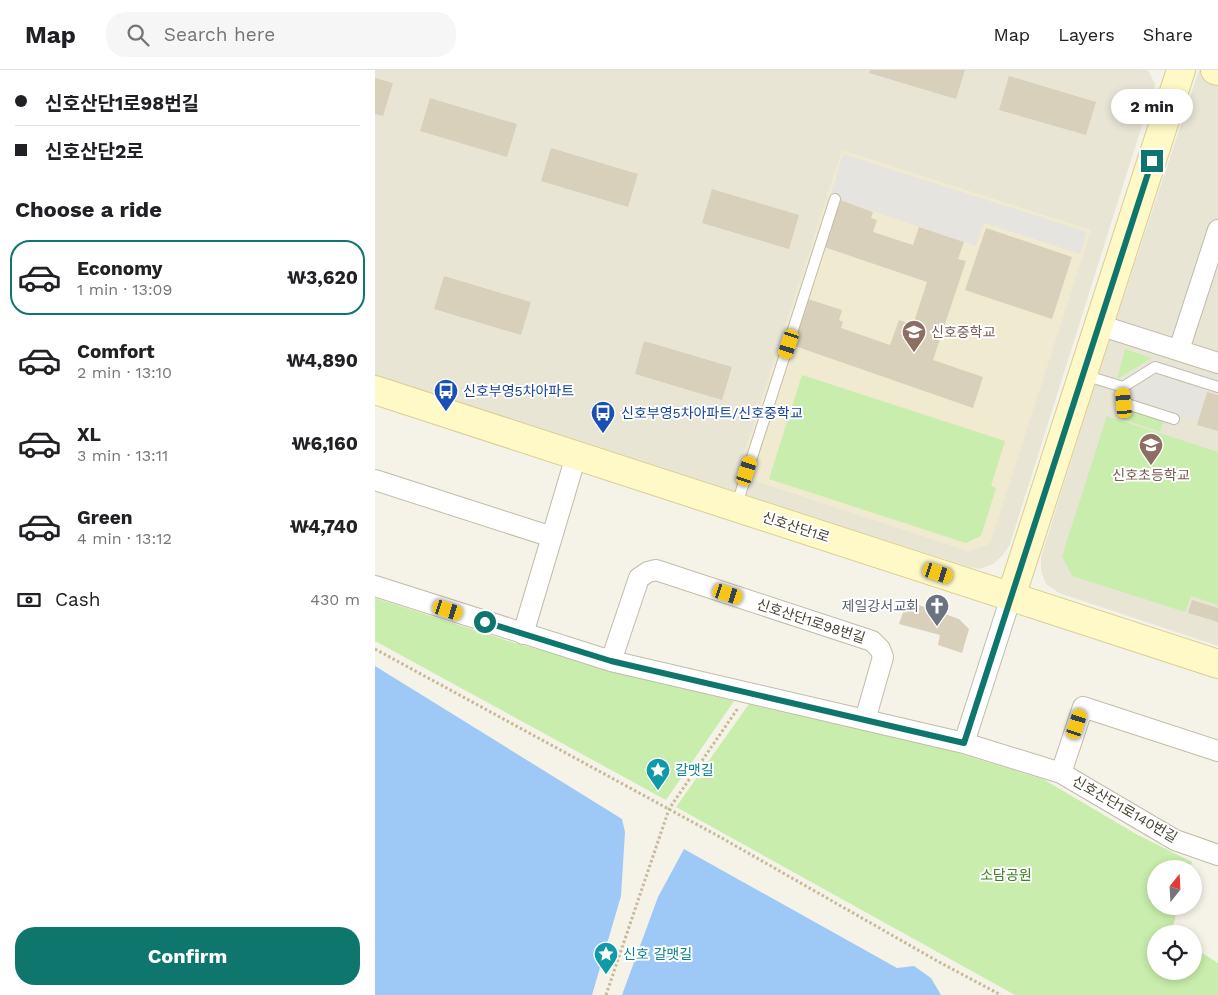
<!DOCTYPE html>
<meta charset="utf-8">
<style>
body{margin:0;font-family:"Work Sans","Noto Sans KR",sans-serif;background:#f6f6f6;color:#202124;height:100vh;display:flex;flex-direction:column;font-size:19px;white-space:nowrap}
*{box-sizing:border-box;margin:0}
p{font-size:16px;color:#757577}
.icon{flex:none;width:28px;height:28px;fill:none;stroke:currentColor;stroke-width:2;stroke-linecap:round;stroke-linejoin:round}
.map{position:relative;flex:1;overflow:hidden}
.details{display:flex;flex-direction:column;background:#fff;width:375px}
.details>*{flex:none}
.hud{display:grid;align-content:center;height:110px;padding:0 15px;background:#fff}
.needle{width:32px;rotate:18deg}
.controls{position:absolute;left:772px;top:790px;display:grid;gap:10px}
.controls a{display:grid;place-items:center;width:55px;height:55px;border-radius:50%;background:#fff;box-shadow:0 2px 8px #0003;font-size:25px}
.end{position:absolute;width:22px;height:22px;margin:-11px;border:6px solid #0f766e;background:#fff;box-shadow:0 0 0 2px #fff}
.from{border-radius:50%}
.bubble{position:absolute;height:35px;border-radius:18px;background:#fff;box-shadow:0 2px 8px #0003;font-size:16px;font-weight:700;line-height:35px;text-align:center}
.car{position:absolute;width:15px;height:30px;margin:-15px -8px;border-radius:6px;box-shadow:0 0 4px 1px #0007;background:linear-gradient(#f5c518 24%,#345 0 40%,#f5c518 0 76%,#345 0 86%,#f5c518 0)}
.hud b{display:flex;align-items:center;gap:18px;height:48px;font-size:19px}
.hud b+b{border-top:1px solid #e0e0e0}
.hud i{width:12px;height:12px;background:#202124}
ul{padding:0;list-style:none}
li{display:flex;align-items:center;gap:15px;height:75px;margin:0 10px 8px;padding:0 5px;border:2px solid transparent;border-radius:20px}
li div{flex:1}
li b{display:block;font-size:19px}
li em{font-style:normal;font-weight:700}
li.current{border-color:#0f766e}
li>.icon{width:45px;height:45px;stroke-width:1.5}
h2{padding:0 15px;font-size:22px;line-height:60px}
.pay{display:flex;align-items:center;gap:12px;height:55px;padding:0 15px;font-size:19px}
.pay p{margin-inline-start:auto}
.cta{display:flex;gap:10px;margin-top:auto;padding:10px 15px}
.cta a{flex:1;height:58px;border-radius:20px;background:#0f766e;color:#fff;font-size:20px;font-weight:700;line-height:58px;text-align:center}
header{display:flex;align-items:center;gap:30px;box-sizing:border-box;height:70px;padding:0 25px;background:#fff;border-bottom:1px solid #e0e0e0}
header strong{font-size:24px}
nav{display:flex;gap:28px;margin-inline-start:auto;font-size:18px}
.search{width:350px;height:45px;background:#f6f6f6;display:flex;align-items:center;gap:12px;box-sizing:border-box;padding:0 18px;border-radius:20px;color:#757577;font-size:19px}
main{display:flex;flex:1;min-height:0}
.map>svg:first-child{display:block}
</style>
<header>
<strong>Map</strong>
<div class="search"><svg class="icon" aria-label="search" viewBox="0 0 24 24"><circle cx="10" cy="10" r="6"/><path d="M15 15l6 6"/></svg>Search here</div>
<nav><a>Map</a><a>Layers</a><a>Share</a></nav>
</header>
<main>
<section class="details">
<div class="hud">
<b><i class="from"></i>신호산단1로98번길</b>
<b><i></i>신호산단2로</b>
</div>
<h2>Choose a ride</h2>
<ul>
<li class="current"><svg class="icon" aria-label="car" viewBox="0 0 24 24"><path d="M5 17H2v-5l4-1 3-4h7l3 4 3 1v5h-3M9 17h6M6 11h13"/><circle cx="7" cy="17" r="2"/><circle cx="17" cy="17" r="2"/></svg><div><b>Economy</b><p>1 min · 13:09</p></div><em>₩3,620</em></li>
<li><svg class="icon" aria-label="car" viewBox="0 0 24 24"><path d="M5 17H2v-5l4-1 3-4h7l3 4 3 1v5h-3M9 17h6M6 11h13"/><circle cx="7" cy="17" r="2"/><circle cx="17" cy="17" r="2"/></svg><div><b>Comfort</b><p>2 min · 13:10</p></div><em>₩4,890</em></li>
<li><svg class="icon" aria-label="car" viewBox="0 0 24 24"><path d="M5 17H2v-5l4-1 3-4h7l3 4 3 1v5h-3M9 17h6M6 11h13"/><circle cx="7" cy="17" r="2"/><circle cx="17" cy="17" r="2"/></svg><div><b>XL</b><p>3 min · 13:11</p></div><em>₩6,160</em></li>
<li><svg class="icon" aria-label="car" viewBox="0 0 24 24"><path d="M5 17H2v-5l4-1 3-4h7l3 4 3 1v5h-3M9 17h6M6 11h13"/><circle cx="7" cy="17" r="2"/><circle cx="17" cy="17" r="2"/></svg><div><b>Green</b><p>4 min · 13:12</p></div><em>₩4,740</em></li>
</ul>
<div class="pay"><svg class="icon" aria-label="cash" viewBox="0 0 24 24"><path d="M3 7h18v10H3z"/><circle cx="12" cy="12" r="2"/></svg>Cash<p>430 m</p></div>
<div class="cta"><a>Confirm</a></div>
</section>
<div class="map">
<svg width="843" height="925" viewBox="0 0 843 925">
<rect width="100%" height="100%" fill="#f5f2e7"/>
<!-- residential -->
<path fill="#e9e5d5" d="M0 0H773L780 14 635 474 628 485 618 494 604 499 591 496 0 305Z
M824 0H843V576L684 523 671 514 666 501V487L728 289Z"/>
<!-- education -->
<path fill="#efead0" d="M467 80 716 160 615 474 593 481 362 405Z"/>
<!-- green -->
<path fill="#c9edac" d="M750 279 777 288 742 309Z
M427 305 630 371 616 416 621 418 606 466 591 473 394 409Z
M747 337 789 351 785 362 744 348Z
M732 346 843 382V535L816 526 810 542 697 506 687 486Z
M0 528 143 574 359 631 291 730 0 571Z
M374 634 570 679 668 709 761 764 817 792 815 799H781V836H803L796 864H781V901H819V878L843 893V925H640L301 737Z"/>
<!-- parking -->
<path fill="#e6e4df" d="M468 84 712 162 705 184 609 153 601 176 455 127Z
M779 288 843 309V323L831 320 821 350 740 323 743 311Z"/>
<!-- water -->
<path fill="#9ec9f7" d="M0 596 247 749 250 762 246 826 217 925H0Z
M309 779 522 898 539 896 556 908 566 925H247L283 827Z"/>
<!-- building -->
<path fill="#d8d0bb" d="M495 0H590L581 29 494 3Z
M634 6 721 32 711 65 624 40Z
M0 8 18 13 8 46 0 44Z
M55 28 142 54 132 87 45 61Z
M176 78 263 104 253 137 166 111Z
M337 119 424 145 414 179 327 153Z
M465 130 498 142 496 148 502 150 498 162 538 175 544 157 589 172 583 189 591 191 558 290 608 307 598 338 417 275 433 229 467 240 464 250 468 252 466 258 515 275 524 250 538 255 552 212 449 177Z
M611 158 697 187 677 249 590 220Z
M69 206 156 232 146 265 59 239Z
M269 271 357 297 347 330 260 304Z
M832 322 843 325V361L822 355Z
M817 530 843 538V552L813 543Z
M532 531 584 549 594 559 587 583 563 575 565 565 524 554Z"/>
<g fill="none" stroke-linecap="round" stroke-linejoin="round">
<defs>
<path id="lane" d="M709 305 748 317 780 297 843 317
M748 317 749 333 799 349
M361 437 460 129"/>
<path id="street" d="M724 255 843 293
M804 280 843 160
M0 410 177 467
M0 516 236 591 589 673 686 703 800 770 843 785
M148 564 201 386
M236 591 264 508 273 502 281 500 497 571 505 579 508 587 490 650
M589 673 636 527
M686 703 708 637 843 681"/>
<path id="secondary" d="M840 0 843 1
M0 320 843 594
M636 527 806 0"/>
</defs>
<!-- lane casing -->
<use href="#lane" stroke="#c1bca9" stroke-width="12"/>
<!-- street casing -->
<use href="#street" stroke="#c1bca9" stroke-width="22"/>
<!-- secondary casing -->
<use href="#secondary" stroke="#d9ce93" stroke-width="30"/>
<!-- path -->
<path stroke="#c5ba98" stroke-width="3" stroke-dasharray="2.5 2.5" stroke-linecap="butt" d="M0 579 345 767 564 892 626 925
M231 925 294 739 363 638"/>
<!-- lane -->
<use href="#lane" stroke="#fff" stroke-width="10"/>
<!-- street -->
<use href="#street" stroke="#fff" stroke-width="20"/>
<!-- secondary -->
<use href="#secondary" stroke="#fff8c7" stroke-width="28"/>
</g>
<g fill="none" stroke-linecap="round" stroke-linejoin="round">
<!-- route -->
<path stroke="#0f766e" stroke-width="6" d="M110 552 236 591 589 673 777 91"/>
</g>
<!-- icons -->
<defs>
<symbol id="school-pin" viewBox="-11 -11 22 30"><path d="M0 17L-7.5 6A9.5 9.5 0 1 1 7.5 6Z" fill="#8d6e63" stroke="#fff"/><path d="M0-5L7-2L0 1L-7-2ZM-4 1L0 2.5L4 1V4Q0 6-4 4Z" fill="#fff"/></symbol>
<symbol id="bus-pin" viewBox="-11 -11 22 30"><path d="M0 17L-7.5 6A9.5 9.5 0 1 1 7.5 6Z" fill="#1a4fb4" stroke="#fff"/><path d="M-5-6H5V4H4V6H2V4H-2V6H-4V4H-5ZM-3.5-4V0h7V-4ZM-3.5 1.2v1.5H-2V1.2ZM2 1.2v1.5H3.5V1.2Z" fill="#fff"/></symbol>
<symbol id="church-pin" viewBox="-11 -11 22 30"><path d="M0 17L-7.5 6A9.5 9.5 0 1 1 7.5 6Z" fill="#6b7280" stroke="#fff"/><path d="M-1.2-6h2.4v3.5h3.3v2.4h-3.3V6h-2.4V-.1h-3.3v-2.4h3.3Z" fill="#fff"/></symbol>
<symbol id="sight-pin" viewBox="-11 -11 22 30"><path d="M0 17L-7.5 6A9.5 9.5 0 1 1 7.5 6Z" fill="#0f9aa8" stroke="#fff"/><path d="M0-6L1.8-2.2L6-1.7L2.9 1.2L3.7 5.4L0 3.3L-3.7 5.4L-2.9 1.2L-6-1.7L-1.8-2.2Z" fill="#fff"/></symbol>
</defs>
<g fill-rule="evenodd">
<use href="#school-pin" x="525" y="248" width="28" height="38"/>
<use href="#bus-pin" x="57" y="307" width="28" height="38"/>
<use href="#bus-pin" x="214" y="329" width="28" height="38"/>
<use href="#school-pin" x="762" y="361" width="28" height="38"/>
<use href="#church-pin" x="548" y="522" width="28" height="38"/>
<use href="#sight-pin" x="269" y="686" width="28" height="38"/>
<use href="#sight-pin" x="217" y="870" width="28" height="38"/>
</g>
<g text-anchor="middle" stroke-width="4" stroke-linejoin="round" paint-order="stroke">
<!-- education labels -->
<g font-size="14" fill="#785e54" stroke="#fff" text-anchor="start">
<text x="556" y="267">신호중학교</text>
<text x="776" y="410" text-anchor="middle">신호초등학교</text>
</g>
<!-- transit labels -->
<g font-size="14" fill="#164399" stroke="#fff" text-anchor="start">
<text x="88" y="326">신호부영5차아파트</text>
<text x="246" y="348">신호부영5차아파트/신호중학교</text>
</g>
<!-- street labels -->
<g font-size="14" fill="#494335" stroke="#fff">
<text transform="translate(421 457) rotate(18)" y="5">신호산단1로</text>
<text transform="translate(436 551) rotate(18)" y="5">신호산단1로98번길</text>
<text transform="translate(750 739) rotate(30)" y="5">신호산단1로140번길</text>
</g>
<!-- worship labels -->
<g font-size="14" fill="#5b616d" stroke="#fff" text-anchor="end">
<text x="544" y="541">제일강서교회</text>
</g>
<!-- culture labels -->
<g font-size="14" fill="#0d838f" stroke="#fff" text-anchor="start">
<text x="300" y="705">갈맷길</text>
<text x="248" y="889">신호 갈맷길</text>
</g>
<!-- park labels -->
<g font-size="14" fill="#3c8122" stroke="#fff">
<text x="631" y="810">소담공원</text>
</g>
</g>
</svg>
<div class="controls">
<a><svg class="needle" viewBox="-14 -14 28 28"><path d="M0-13l5 13h-10z" fill="#e53935"/><path d="M0 13l5-13h-10z" fill="#757577"/></svg></a>
<a><svg class="icon" aria-label="locate" viewBox="0 0 24 24"><circle cx="12" cy="12" r="6"/><path d="M12 2v4M12 18v4M2 12h4M18 12h4"/></svg></a>
</div>
<i class="end from" style="left:110px;top:552px"></i>
<i class="end" style="left:777px;top:91px"></i>
<div class="bubble" style="left:736px;top:19px;width:82px">2 min</div>
<i class="car" style="left:414px;top:274px;rotate:198deg"></i>
<i class="car" style="left:749px;top:333px;rotate:355deg"></i>
<i class="car" style="left:372px;top:401px;rotate:18deg"></i>
<i class="car" style="left:563px;top:503px;rotate:108deg"></i>
<i class="car" style="left:353px;top:524px;rotate:108deg"></i>
<i class="car" style="left:73px;top:540px;rotate:108deg"></i>
<i class="car" style="left:702px;top:654px;rotate:18deg"></i>
</div>
</main>
